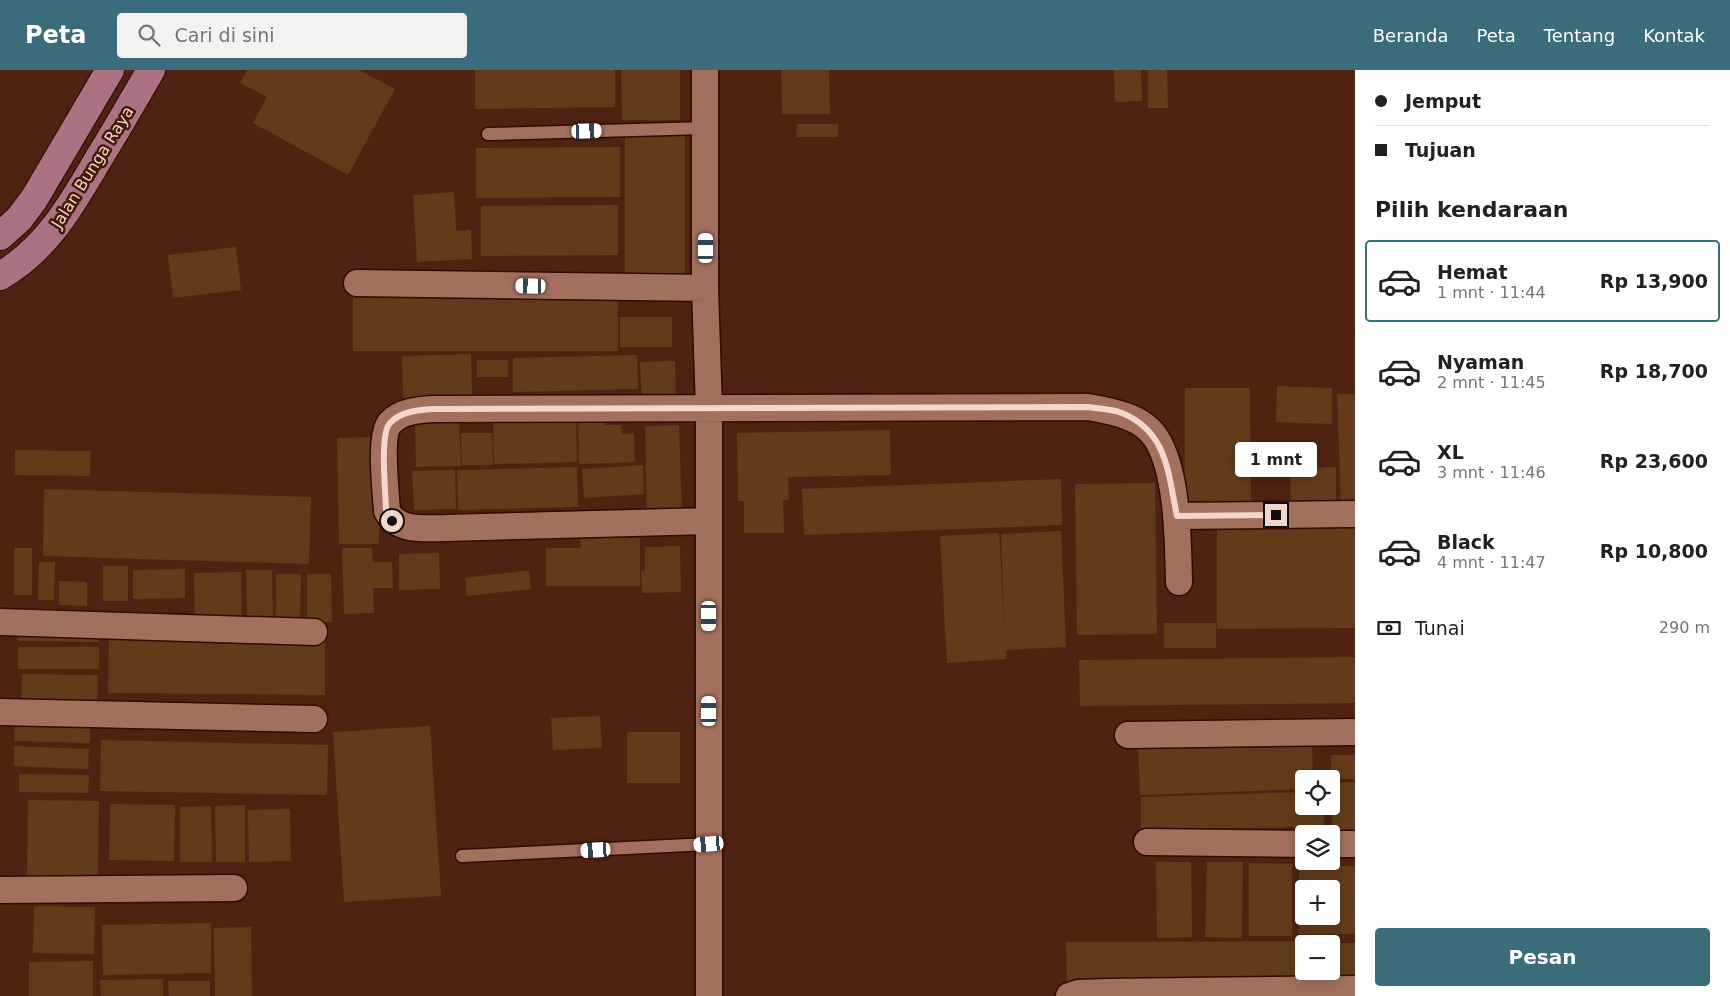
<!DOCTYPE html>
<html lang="id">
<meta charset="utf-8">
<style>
body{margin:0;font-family:"DejaVu Sans",sans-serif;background:#f2f2f2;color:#202124;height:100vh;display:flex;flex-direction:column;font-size:19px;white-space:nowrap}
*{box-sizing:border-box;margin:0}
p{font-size:16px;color:#757577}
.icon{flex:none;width:28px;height:28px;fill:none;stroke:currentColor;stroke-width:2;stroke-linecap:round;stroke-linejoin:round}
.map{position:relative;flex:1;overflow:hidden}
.sheet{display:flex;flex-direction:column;background:#fff;width:375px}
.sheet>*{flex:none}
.hud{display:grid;align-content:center;height:110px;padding:0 20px;background:#fff}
.tools{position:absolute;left:1295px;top:700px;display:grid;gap:10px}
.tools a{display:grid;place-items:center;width:45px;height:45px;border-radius:5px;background:#fff;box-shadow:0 2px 12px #0003;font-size:25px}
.end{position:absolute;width:22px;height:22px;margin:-11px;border:6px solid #f4d6cc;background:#111;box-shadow:0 0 0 2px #111}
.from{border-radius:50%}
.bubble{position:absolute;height:35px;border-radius:5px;background:#fff;box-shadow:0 2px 12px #0003;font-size:16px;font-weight:700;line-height:35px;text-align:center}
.car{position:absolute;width:15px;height:30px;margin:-15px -8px;border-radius:6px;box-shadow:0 0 4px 1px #0007;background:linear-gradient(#fff 24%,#345 0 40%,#fff 0 76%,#345 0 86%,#fff 0)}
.hud b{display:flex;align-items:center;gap:18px;height:48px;font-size:19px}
.hud b+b{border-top:1px solid #e0e0e0}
.hud i{width:12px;height:12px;background:#202124}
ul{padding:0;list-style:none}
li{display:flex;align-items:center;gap:15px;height:82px;margin:0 10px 8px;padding:0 10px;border:2px solid transparent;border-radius:5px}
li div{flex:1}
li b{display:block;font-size:19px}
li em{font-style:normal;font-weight:700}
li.active{border-color:#3b6c7c}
li>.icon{width:45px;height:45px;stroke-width:1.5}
h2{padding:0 20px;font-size:22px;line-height:60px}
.pay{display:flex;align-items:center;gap:12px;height:55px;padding:0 20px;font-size:19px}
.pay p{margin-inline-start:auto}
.cta{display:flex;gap:10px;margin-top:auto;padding:10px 20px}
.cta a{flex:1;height:58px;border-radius:5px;background:#3b6c7c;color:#fff;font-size:20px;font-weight:700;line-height:58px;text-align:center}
header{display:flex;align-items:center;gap:30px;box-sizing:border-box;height:70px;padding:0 25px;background:#3b6c7c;color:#fff}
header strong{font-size:24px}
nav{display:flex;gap:28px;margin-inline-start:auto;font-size:18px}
.search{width:350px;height:45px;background:#f2f2f2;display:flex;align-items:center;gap:12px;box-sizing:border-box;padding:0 18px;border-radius:5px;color:#757577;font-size:19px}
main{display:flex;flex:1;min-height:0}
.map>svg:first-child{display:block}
</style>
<header>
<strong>Peta</strong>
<div class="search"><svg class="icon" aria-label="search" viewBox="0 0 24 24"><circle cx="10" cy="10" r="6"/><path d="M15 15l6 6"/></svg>Cari di sini</div>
<nav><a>Beranda</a><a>Peta</a><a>Tentang</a><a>Kontak</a></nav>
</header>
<main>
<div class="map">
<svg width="1355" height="926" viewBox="0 0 1355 926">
<rect width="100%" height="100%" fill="#4f2312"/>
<!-- building -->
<path fill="#623c1a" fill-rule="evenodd" d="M247 0H359L395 19 348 105 253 53 267 27 240 13Z
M475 0H615V37L475 39Z
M621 0H680V50H622Z
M781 0H829L830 44H782Z
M1114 0H1141L1142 31 1115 32Z
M1148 0H1167L1168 38H1148Z
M797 54H838V67H796Z
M625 65H685V209H625Z
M620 77V127L476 128V78Z
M454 122 456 161 471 160 472 189 417 192 413 125Z
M618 135V185L481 186V136Z
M236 177 241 220 173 228 168 185Z
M353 228 618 229V281H353Z
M620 247H672V277H620Z
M471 284 472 326 403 328 402 286Z
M637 285 638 319 513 322V288Z
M477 290H508V307H477Z
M675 291 676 332 642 333 640 292Z
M1277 316 1332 318V354L1276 352Z
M1185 318H1250L1251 435 1185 436Z
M1337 324H1355V437H1341Z
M605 344V355H621L622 364 634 363 635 392 579 394 578 345Z
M576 345 577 392 494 394 493 347Z
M459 350 461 396 416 397 415 351Z
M679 355 682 446 647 447 645 356Z
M890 360 891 405 788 407 789 430H783L784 463H744V431H738L737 363Z
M461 363H492L493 395H462Z
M377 367 379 474H339L337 368Z
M15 380 91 381 90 406 15 405Z
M643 395 644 424 584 428 582 399Z
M577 397 578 437 458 440 457 400Z
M1336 397V436L1291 438 1290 398Z
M455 400 456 439 414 440 412 401Z
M1061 409 1062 455 804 465 802 419Z
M1155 413 1157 564 1077 565 1075 414Z
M44 419 311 427 309 494 43 486Z
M1355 456V558L1217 559V457Z
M1061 461 1066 577 1006 580V589L947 593 940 466 999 463 1005 568 1001 464Z
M580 468H640V516H546V478H581Z
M680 476 681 522 642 523 641 501H645V477Z
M14 478H32V525H14Z
M342 478H372L373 492H392L393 518H373L374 543 344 544Z
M439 483 440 519 399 520V484Z
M39 492H55L54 530H38Z
M103 496H128V531H103Z
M185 499V528L133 529V500Z
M246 500H272L273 550H247Z
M529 500 531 519 467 526 465 508Z
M241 502 242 551 195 552 194 503Z
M276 504H301L300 551H276Z
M307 504H331L332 552 307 553Z
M59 511 87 512V536L59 535Z
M1164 553H1216V578H1164Z
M19 561 99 562V572L18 571Z
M109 567 325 569V625L108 623Z
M18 577H99V599H18Z
M1355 587V633L1080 636 1079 590Z
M22 604 98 605 97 632 21 631Z
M600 646 602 678 553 680 551 648Z
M15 653 90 655V673L14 671Z
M430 656 441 826 344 832 333 662Z
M627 662H680V713H627Z
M101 670 328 675 327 725 100 721Z
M1312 671 1313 709H1304V719L1140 725 1138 677Z
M14 676 89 679 88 699 14 696Z
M1331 685H1355V709H1331Z
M19 704 89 705 88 723 19 722Z
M1355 712V760H1332L1331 713Z
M1304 722V736H1324V756L1141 761V727Z
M28 730 99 731 98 807 27 806Z
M110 734 175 735 174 791 109 790Z
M245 735V792H216L215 736Z
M211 736 212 792H180V737Z
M290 739 291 791 249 792 248 740Z
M1156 792H1191L1192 867 1157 868Z
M1207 792H1243L1242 868 1205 867Z
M1249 793 1292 794V866H1249Z
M1299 796H1355V864H1299ZM1304 819H1331V846H1304Z
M34 836 95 837 94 884 33 883Z
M211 853V903L103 905 102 855Z
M251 857 252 926H215L214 858Z
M1329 871V874H1304V901H1329V914L1067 915 1066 872Z
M1335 873H1355V916H1335Z
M93 891V926H29V892Z
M163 909V926H101L100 910Z
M168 911H210V926H169Z"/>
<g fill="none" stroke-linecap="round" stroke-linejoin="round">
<defs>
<path id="lane" d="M488 64 706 58
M462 786 709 774"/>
<path id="street" d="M705 0V218L709 339V926
M357 213 705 218
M1177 446 1355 444
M709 451 446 458C424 458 398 462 387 441 386 423 379 365 390 353 401 341 419 340 434 339L1088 337C1111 341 1142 346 1156 368 1178 402 1178 472 1179 512
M0 552 314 562
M0 642 314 649
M1128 665 1355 662
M1147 772 1304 774
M1331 774H1355
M0 820 234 818
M1069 926 1078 923 1107 922 1355 919"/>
<path id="primary" d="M0 166 19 149 34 129 110 0
M0 206C47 179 72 134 99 88 117 59 134 29 151 0"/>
</defs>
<!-- lane casing -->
<use href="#lane" stroke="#330900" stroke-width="15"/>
<!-- street casing -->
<use href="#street" stroke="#330900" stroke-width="29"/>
<!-- primary casing -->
<use href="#primary" stroke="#330900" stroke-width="30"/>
<!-- lane -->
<use href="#lane" stroke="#a3705d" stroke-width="12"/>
<!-- street -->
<use href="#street" stroke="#a3705d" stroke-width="26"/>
<!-- primary -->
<use href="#primary" stroke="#ac7183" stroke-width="28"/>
</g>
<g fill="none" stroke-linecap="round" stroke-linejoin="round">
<!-- route -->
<path stroke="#f4d6cc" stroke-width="6" d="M392 451 386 441C386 423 379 365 390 353 401 341 419 340 434 339L1088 337C1099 339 1112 339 1122 343 1168 362 1168 404 1177 446L1276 445"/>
</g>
<g text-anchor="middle" stroke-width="5" stroke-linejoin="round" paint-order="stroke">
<!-- street labels -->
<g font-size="16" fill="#f4d6cc" stroke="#431908">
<text transform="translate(92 97) rotate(-58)" y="6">Jalan Bunga Raya</text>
</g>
</g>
</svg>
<div class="tools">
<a><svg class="icon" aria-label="locate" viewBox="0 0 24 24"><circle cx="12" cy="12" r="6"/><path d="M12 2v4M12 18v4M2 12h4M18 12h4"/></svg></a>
<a><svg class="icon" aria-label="layers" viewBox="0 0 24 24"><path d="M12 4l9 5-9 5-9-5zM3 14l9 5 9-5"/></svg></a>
<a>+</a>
<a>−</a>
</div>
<i class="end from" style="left:392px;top:451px"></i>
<i class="end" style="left:1276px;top:445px"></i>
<div class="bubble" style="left:1235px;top:372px;width:82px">1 mnt</div>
<i class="car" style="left:587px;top:61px;rotate:88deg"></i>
<i class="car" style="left:706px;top:178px;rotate:0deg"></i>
<i class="car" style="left:531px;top:216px;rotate:271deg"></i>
<i class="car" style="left:709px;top:546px;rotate:180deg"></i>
<i class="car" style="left:709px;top:641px;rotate:0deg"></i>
<i class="car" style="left:709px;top:774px;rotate:265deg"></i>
<i class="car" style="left:596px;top:780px;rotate:267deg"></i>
</div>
<section class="sheet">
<div class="hud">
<b><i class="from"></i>Jemput</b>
<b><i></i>Tujuan</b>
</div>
<h2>Pilih kendaraan</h2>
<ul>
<li class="active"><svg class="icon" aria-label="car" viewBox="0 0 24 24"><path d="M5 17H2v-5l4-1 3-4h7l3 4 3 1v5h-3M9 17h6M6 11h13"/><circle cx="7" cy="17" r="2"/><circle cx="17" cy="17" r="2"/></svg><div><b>Hemat</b><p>1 mnt · 11:44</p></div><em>Rp 13,900</em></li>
<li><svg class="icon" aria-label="car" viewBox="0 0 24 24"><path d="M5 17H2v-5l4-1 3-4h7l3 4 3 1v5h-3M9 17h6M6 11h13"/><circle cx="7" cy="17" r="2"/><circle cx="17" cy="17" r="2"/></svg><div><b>Nyaman</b><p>2 mnt · 11:45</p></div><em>Rp 18,700</em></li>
<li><svg class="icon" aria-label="car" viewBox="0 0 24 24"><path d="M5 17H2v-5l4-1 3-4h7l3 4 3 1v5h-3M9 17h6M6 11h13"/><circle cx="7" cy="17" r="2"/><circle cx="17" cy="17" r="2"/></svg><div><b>XL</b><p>3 mnt · 11:46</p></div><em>Rp 23,600</em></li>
<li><svg class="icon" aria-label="car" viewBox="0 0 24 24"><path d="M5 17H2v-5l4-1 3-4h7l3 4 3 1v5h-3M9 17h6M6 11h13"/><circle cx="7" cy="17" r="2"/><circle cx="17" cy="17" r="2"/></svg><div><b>Black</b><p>4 mnt · 11:47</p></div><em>Rp 10,800</em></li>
</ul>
<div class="pay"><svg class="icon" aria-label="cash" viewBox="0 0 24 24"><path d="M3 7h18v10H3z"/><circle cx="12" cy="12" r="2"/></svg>Tunai<p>290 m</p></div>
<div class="cta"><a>Pesan</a></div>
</section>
</main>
